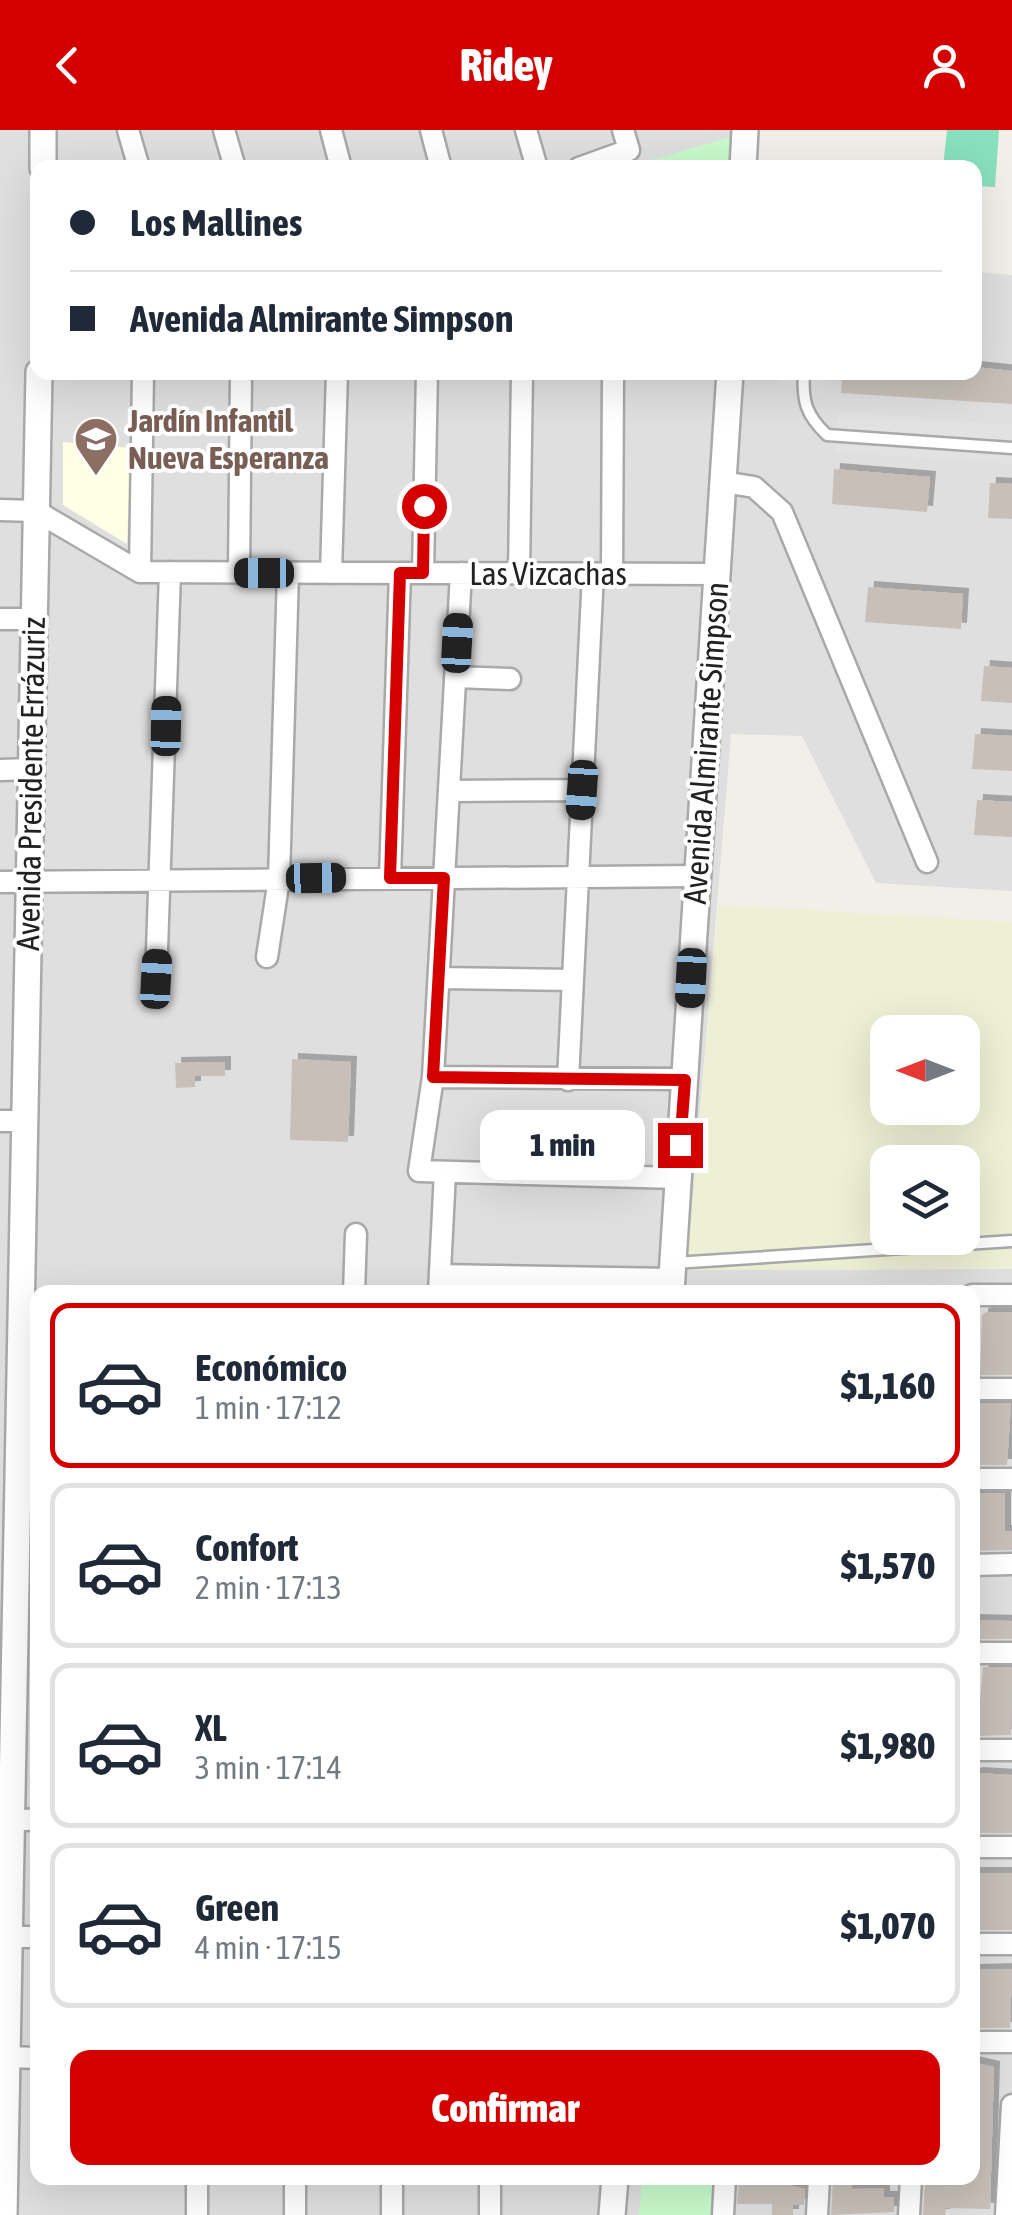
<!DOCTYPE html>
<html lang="es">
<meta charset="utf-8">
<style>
body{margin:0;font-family:"Asap Condensed",sans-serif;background:#f6f6f7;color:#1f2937;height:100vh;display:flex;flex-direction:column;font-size:38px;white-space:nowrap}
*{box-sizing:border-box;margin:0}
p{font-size:32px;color:#747a83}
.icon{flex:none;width:55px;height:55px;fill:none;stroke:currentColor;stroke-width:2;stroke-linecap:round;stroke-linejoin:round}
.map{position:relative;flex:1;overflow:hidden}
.drawer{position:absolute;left:30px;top:1155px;width:950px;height:900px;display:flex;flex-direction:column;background:#fff;border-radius:20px;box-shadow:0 10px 40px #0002}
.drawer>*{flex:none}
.hud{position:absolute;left:30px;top:30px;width:952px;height:220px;border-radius:20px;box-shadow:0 10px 40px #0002;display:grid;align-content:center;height:220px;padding:0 40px;background:#fff}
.needle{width:65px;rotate:270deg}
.buttons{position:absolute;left:870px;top:885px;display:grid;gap:20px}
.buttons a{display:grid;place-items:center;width:110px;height:110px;border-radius:20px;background:#fff;box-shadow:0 10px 40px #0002;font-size:50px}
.end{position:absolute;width:45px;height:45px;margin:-22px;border:12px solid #d40000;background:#fff;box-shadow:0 0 0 5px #fff}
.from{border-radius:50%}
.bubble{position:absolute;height:70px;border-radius:20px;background:#fff;box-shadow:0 10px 40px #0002;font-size:32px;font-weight:800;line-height:70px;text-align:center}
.car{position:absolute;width:30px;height:60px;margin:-30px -15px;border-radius:12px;box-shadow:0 0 8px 2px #0007;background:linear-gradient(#222 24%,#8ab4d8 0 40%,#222 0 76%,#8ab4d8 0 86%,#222 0)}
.hud b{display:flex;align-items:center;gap:35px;height:95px;font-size:38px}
.hud b+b{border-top:2px solid #e0e1e3}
.hud i{width:25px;height:25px;background:#1f2937}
ul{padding:18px 0 0;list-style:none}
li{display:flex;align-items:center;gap:30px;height:165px;margin:0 20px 15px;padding:0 20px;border:5px solid #e0e1e3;border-radius:20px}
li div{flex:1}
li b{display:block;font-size:38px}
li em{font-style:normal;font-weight:800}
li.current{border-color:#d40000}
li>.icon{width:90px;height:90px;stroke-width:1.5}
.action{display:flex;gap:20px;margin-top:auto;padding:20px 40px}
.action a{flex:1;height:115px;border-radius:20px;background:#d40000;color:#fff;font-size:40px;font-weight:800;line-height:115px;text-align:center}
header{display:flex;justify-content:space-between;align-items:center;height:130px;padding:0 40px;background:#d40000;color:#fff;font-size:45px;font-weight:800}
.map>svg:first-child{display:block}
</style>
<header><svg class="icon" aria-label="back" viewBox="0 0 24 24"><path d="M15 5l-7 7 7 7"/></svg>Ridey<svg class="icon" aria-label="person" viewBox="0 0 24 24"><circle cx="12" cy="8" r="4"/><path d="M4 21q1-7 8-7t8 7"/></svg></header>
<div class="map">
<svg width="1012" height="2085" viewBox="0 0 1012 2085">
<defs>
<filter id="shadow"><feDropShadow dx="6" dy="-6" stdDeviation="0" flood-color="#0004"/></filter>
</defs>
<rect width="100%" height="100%" fill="#f2efe9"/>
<!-- residential -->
<path fill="#e0dfdf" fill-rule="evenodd" d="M0 0H755V37L38 38V242H975V142L1012 145V761L876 753 802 606 731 604 687 1140 1012 1139V2085H0ZM38 1162H972V2048H38Z"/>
<!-- education -->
<path fill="#ffffe5" d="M63 312 131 318 127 414 63 375Z"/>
<!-- farmland -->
<path fill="#eef0d5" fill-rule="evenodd" d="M718 775 1012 792V1139L687 1140ZM888 902H962V978H888ZM888 1032H962V1108H888Z"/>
<!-- park -->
<path fill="#c8facc" d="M731 7 730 37 589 38 634 24 638 34Z
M642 2048H720L718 2085H639Z"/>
<!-- pitch -->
<path fill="#88e0be" d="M947 0H999L995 57 975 56V38L943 37Z"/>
<!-- parking -->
<path fill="#e2e2e2" d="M777 243H826L824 266 808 265V257L779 254Z
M839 282 1012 295V334L836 322Z"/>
<!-- building -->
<path fill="#c7bfb8" filter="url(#shadow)" d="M975 237 1012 241V274L841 263 842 242H975Z
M834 339 930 347 927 382 832 374Z
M990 353 1012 354V389L988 388Z
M868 457 963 464 961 499 865 492Z
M984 536 1012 538V573L981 571Z
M975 604 1012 606V641L972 639Z
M977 670 1012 672V707L974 705Z
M292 929 351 932 348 1012 290 1010Z
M225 932V946H195V957L176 958 175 933Z
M986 1182H1012V1245H980L982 1185Z
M1011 1273 1007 1335H972L974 1274Z
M972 1363H1005V1401H1012V1420L972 1421Z
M972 1490 1012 1491V1509H972Z
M983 1537H1012L1011 1605 977 1606Z
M976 1643 1012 1645V1703H972V1646Z
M972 1743H1012V1800H972Z
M1012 1839 1010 1898H976L972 1840Z
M972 1932 994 1937 990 2079 946 2078 945 2085H923L925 2052 962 2054V2048H972Z
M739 2050 792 2051V2056L805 2059 804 2075H793V2085H772V2074H737Z
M852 2050V2059L884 2058V2067H894V2082L831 2085 833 2051Z"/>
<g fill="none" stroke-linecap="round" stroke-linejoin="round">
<defs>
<path id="service" d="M804 242C802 271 806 285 827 305L1012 318
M674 1133 1012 1111"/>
<path id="minor" d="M128 0 139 38
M224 0 235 38
M331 0 341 38
M431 0 441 38
M526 0 537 38
M579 38 629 20 623 0
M723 352 754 357 782 382 927 732
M0 380 36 381 140 442 717 444
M140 442 143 242
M239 443 241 242
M331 443 337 242
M423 443 427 242
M461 443 433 947 419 1041 678 1048
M519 443 522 242
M612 444 613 242
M0 489H34
M455 547 510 549
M0 640 31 639
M449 661 582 660
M390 748 400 443
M0 752 697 746
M267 827 279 749 288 443
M439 848 572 850
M156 849 170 442
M433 947 685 949
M568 950 593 444
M0 991H25
M440 1145 672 1149
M354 1162 356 1104
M439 1162 445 1042
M972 1165H1012
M972 1259H1012
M972 1349H1012
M972 1435 1012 1434
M972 1523H1012
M972 1620H1012
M0 1692 38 1689
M972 1717H1012
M9 1807H38
M972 1814H1012
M972 1912H1012
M7 1927 38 1928
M392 2048V2085
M490 2048V2085
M197 2085V2048
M295 2085V2048
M723 2085 725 2048
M817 2085 819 2048
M909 2085 911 2048
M1006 2085 1012 1975"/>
<path id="tertiary" d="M43 38V0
M743 38 745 0
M671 1162 730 242
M4 2085 39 242
M612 2085 615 2048"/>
</defs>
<!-- service casing -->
<use href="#service" stroke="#a9a9a9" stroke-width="15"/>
<!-- minor casing -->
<use href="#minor" stroke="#a9a9a9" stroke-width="25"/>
<!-- tertiary casing -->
<use href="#tertiary" stroke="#a9a9a9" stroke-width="30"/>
<!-- service -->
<use href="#service" stroke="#fff" stroke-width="10"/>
<!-- minor -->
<use href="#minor" stroke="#fff" stroke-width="20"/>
<!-- tertiary -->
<use href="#tertiary" stroke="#fff" stroke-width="25"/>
</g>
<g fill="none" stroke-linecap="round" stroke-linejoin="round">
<!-- route -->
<path stroke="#d40000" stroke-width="12" d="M424 376 423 443H400L390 748H444L433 947 685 950 680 1015"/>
</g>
<!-- icons -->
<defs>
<symbol id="school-pin" viewBox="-11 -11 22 30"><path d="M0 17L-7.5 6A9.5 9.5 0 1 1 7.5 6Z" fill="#8d6e63" stroke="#fff"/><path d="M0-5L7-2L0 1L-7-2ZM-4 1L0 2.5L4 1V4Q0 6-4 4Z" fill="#fff"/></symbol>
</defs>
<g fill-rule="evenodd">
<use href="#school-pin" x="71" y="284" width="50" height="68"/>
</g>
<g text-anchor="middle" stroke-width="8" stroke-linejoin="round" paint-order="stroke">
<!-- education labels -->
<g font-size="32" font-weight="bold" fill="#785e54" stroke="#fff" text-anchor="start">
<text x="128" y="302">Jardín Infantil<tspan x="128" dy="37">Nueva Esperanza</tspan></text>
</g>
<!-- street labels -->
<g font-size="32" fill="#222" stroke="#fff">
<text x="548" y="455">Las Vizcachas</text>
<text transform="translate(706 613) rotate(-86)" y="11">Avenida Almirante Simpson</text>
<text transform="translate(31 654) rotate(-89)" y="11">Avenida Presidente Errázuriz</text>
</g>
</g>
</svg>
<div class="buttons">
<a><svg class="needle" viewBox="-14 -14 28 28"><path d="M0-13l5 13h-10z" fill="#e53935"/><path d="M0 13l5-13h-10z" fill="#747a83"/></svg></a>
<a><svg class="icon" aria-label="layers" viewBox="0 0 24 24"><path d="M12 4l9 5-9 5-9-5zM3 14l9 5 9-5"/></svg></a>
</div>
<i class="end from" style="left:424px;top:376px"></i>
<i class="end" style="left:680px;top:1015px"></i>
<div class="bubble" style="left:480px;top:980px;width:165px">1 min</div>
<i class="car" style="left:264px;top:443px;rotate:270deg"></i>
<i class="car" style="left:457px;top:513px;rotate:3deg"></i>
<i class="car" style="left:166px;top:596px;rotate:1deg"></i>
<i class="car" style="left:582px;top:660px;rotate:184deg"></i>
<i class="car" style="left:316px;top:748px;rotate:89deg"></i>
<i class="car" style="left:691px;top:848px;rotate:183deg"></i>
<i class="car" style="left:156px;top:849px;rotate:3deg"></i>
<div class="hud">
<b><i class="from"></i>Los Mallines</b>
<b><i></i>Avenida Almirante Simpson</b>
</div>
<section class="drawer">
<ul>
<li class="current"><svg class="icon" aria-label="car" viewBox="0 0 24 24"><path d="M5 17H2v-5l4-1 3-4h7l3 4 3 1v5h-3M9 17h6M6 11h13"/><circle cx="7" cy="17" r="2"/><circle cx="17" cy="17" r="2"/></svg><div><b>Económico</b><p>1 min · 17:12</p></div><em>$1,160</em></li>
<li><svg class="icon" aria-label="car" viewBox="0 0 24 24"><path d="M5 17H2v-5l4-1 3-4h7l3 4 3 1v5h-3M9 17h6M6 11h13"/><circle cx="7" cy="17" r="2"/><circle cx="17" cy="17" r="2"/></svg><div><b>Confort</b><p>2 min · 17:13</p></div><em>$1,570</em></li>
<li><svg class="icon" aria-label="car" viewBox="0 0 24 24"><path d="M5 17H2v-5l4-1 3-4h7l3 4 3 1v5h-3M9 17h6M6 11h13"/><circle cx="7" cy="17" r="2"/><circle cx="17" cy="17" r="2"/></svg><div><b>XL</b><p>3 min · 17:14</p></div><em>$1,980</em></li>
<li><svg class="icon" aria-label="car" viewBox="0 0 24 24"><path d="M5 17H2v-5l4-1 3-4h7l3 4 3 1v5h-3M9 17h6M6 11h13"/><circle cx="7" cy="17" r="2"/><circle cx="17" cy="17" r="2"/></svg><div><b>Green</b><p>4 min · 17:15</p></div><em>$1,070</em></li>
</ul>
<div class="action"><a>Confirmar</a></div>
</section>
</div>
